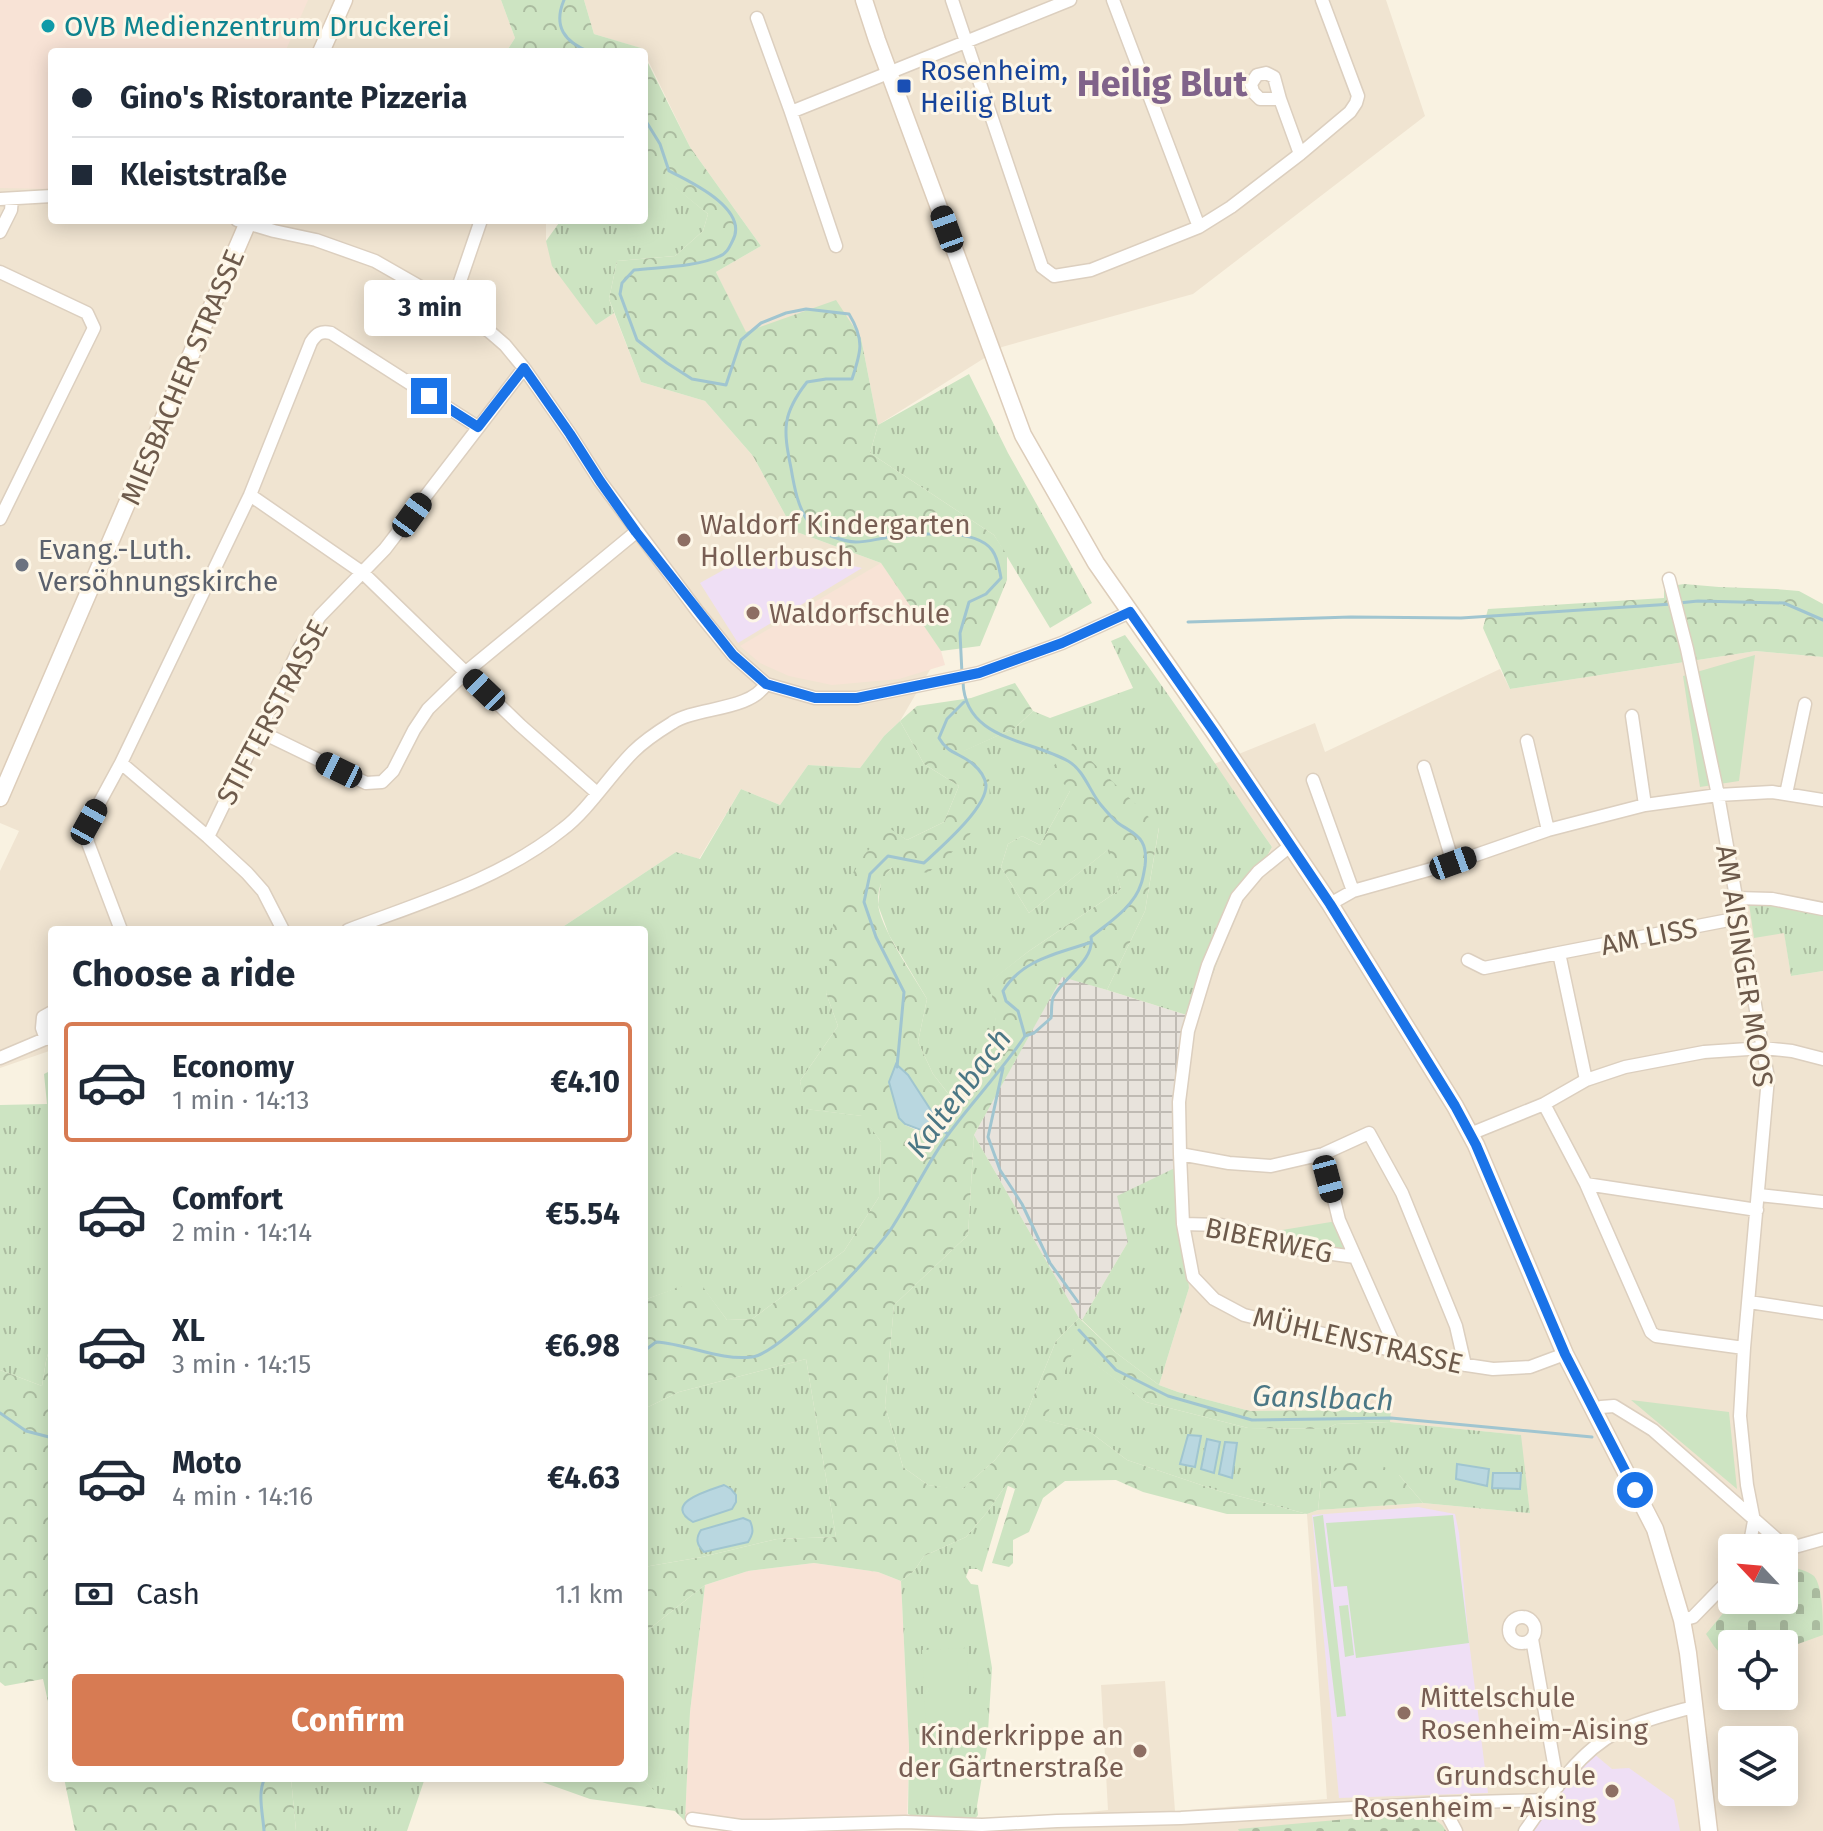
<!DOCTYPE html>
<meta charset="utf-8">
<style>
body{margin:0;font-family:"Fira Sans",sans-serif;background:#f6f6f7;color:#1f2937;height:100vh;display:flex;flex-direction:column;font-size:30px;white-space:nowrap}
*{box-sizing:border-box;margin:0}
p{font-size:26px;color:#747a83}
.icon{flex:none;width:44px;height:44px;fill:none;stroke:currentColor;stroke-width:2;stroke-linecap:round;stroke-linejoin:round}
.map{position:relative;flex:1;overflow:hidden}
.panel{position:absolute;left:48px;top:926px;width:600px;height:856px;display:flex;flex-direction:column;background:#fff;border-radius:8px;box-shadow:0 4px 20px #0003}
.panel>*{flex:none}
.hud{position:absolute;left:48px;top:48px;width:600px;height:176px;border-radius:8px;box-shadow:0 4px 20px #0003;display:grid;align-content:center;height:176px;padding:0 24px;background:#fff}
.needle{width:52px;rotate:296deg}
.controls{position:absolute;left:1718px;top:1534px;display:grid;gap:16px}
.controls a{display:grid;place-items:center;width:80px;height:80px;border-radius:8px;background:#fff;box-shadow:0 4px 20px #0003;font-size:40px}
.end{position:absolute;width:36px;height:36px;margin:-18px;border:10px solid #1a73e8;background:#fff;box-shadow:0 0 0 4px #fff}
.from{border-radius:50%}
.bubble{position:absolute;height:56px;border-radius:8px;background:#fff;box-shadow:0 4px 20px #0003;font-size:26px;font-weight:700;line-height:56px;text-align:center}
.car{position:absolute;width:24px;height:48px;margin:-24px -12px;border-radius:10px;box-shadow:0 0 6px 2px #0007;background:linear-gradient(#222 24%,#8ab4d8 0 40%,#222 0 76%,#8ab4d8 0 86%,#222 0)}
.hud b{display:flex;align-items:center;gap:28px;height:76px;font-size:30px}
.hud b+b{border-top:2px solid #e0e1e3}
.hud i{width:20px;height:20px;background:#1f2937}
ul{padding:0;list-style:none}
li{display:flex;align-items:center;gap:24px;height:120px;margin:0 16px 12px;padding:0 8px;border:4px solid transparent;border-radius:8px}
li div{flex:1}
li b{display:block;font-size:30px}
li em{font-style:normal;font-weight:700}
li.current{border-color:#d77b53}
li>.icon{width:72px;height:72px;stroke-width:1.5}
h2{padding:0 24px;font-size:36px;line-height:96px}
.pay{display:flex;align-items:center;gap:20px;height:88px;padding:0 24px;font-size:30px}
.pay p{margin-inline-start:auto}
.cta{display:flex;gap:16px;margin-top:auto;padding:16px 24px}
.cta a{flex:1;height:92px;border-radius:8px;background:#d77b53;color:#fff;font-size:32px;font-weight:700;line-height:92px;text-align:center}
.map>svg:first-child{display:block}
</style>
<div class="map">
<svg width="1823" height="1831" viewBox="0 0 1823 1831">
<defs>
<pattern id="industrial-grid" width="8" height="8" patternUnits="userSpaceOnUse" patternTransform="scale(2)"><rect width="8" height="8" fill="#e8e3dc"/><path d="M0 4h8M4 0v8" fill="none" stroke="#c0bbb4"/></pattern>
<pattern id="grass-tufts" width="24" height="20" patternUnits="userSpaceOnUse" patternTransform="scale(2)"><rect width="24" height="20" fill="#cde4c2"/><path d="M3 7l-1-3M5 7V3M7 7l1-3M15 17l-1-3M17 17v-4M19 17l1-3" fill="none" stroke="#abbca0"/></pattern>
<pattern id="forest-crowns" width="20" height="18" patternUnits="userSpaceOnUse" patternTransform="scale(2)"><rect width="20" height="18" fill="#cde4c2"/><path d="M2 6a3 3 0 1 1 6 0M12 15a3 3 0 1 1 6 0" fill="none" stroke="#abbca0"/></pattern>
<pattern id="cemetery-stones" width="16" height="16" patternUnits="userSpaceOnUse" patternTransform="scale(2)"><rect width="16" height="16" fill="#cde4c2"/><path d="M2 7V4a2 2 0 0 1 4 0v3zM10 15v-3a2 2 0 0 1 4 0v3z" fill="#abbca0"/></pattern>
</defs>
<rect width="100%" height="100%" fill="#f9f2e1"/>
<!-- residential -->
<path fill="#f0e4d1" fill-rule="evenodd" d="M0 0H501L515 38 506 52H52V220H546V241L596 325 614 313 641 382 705 401 753 456 794 531 881 563 941 651 900 721 884 736 860 768 808 765 780 805 741 789 699 859 676 852 558 930H52V1050L0 1068V871L19 831 0 823Z
M584 0H1386L1425 116 1193 294 1002 347 878 425 861 338 746 333 716 272 761 246 690 147 644 52 640 48 594 34Z
M1756 651 1823 657V915L1780 905 1791 976 1823 971V1831H977L975 1824 1108 1810 1101 1685 1165 1681 1175 1811 1327 1799 1307 1514 1318 1510 1423 1503 1530 1513 1520 1435 1390 1422V1410L1250 1411 1178 1392 1159 1385 1189 1288 1179 1165 1182 1103 1196 1018 1235 916 1272 847 1214 764 1315 723 1325 752 1500 669 1510 689ZM1732 1548H1784V1600H1732ZM1732 1644H1784V1696H1732ZM1732 1740H1784V1792H1732Z"/>
<!-- commercial -->
<path fill="#f8e3d6" d="M0 0H308L285 52H52V189L0 188Z
M881 563 941 651 945 665 899 679 832 685 789 676 760 663 740 646Z
M814 1563 878 1572 901 1581 909 1747 907 1826 741 1828 685 1821 690 1712 705 1585 748 1571Z"/>
<!-- industrial -->
<path fill="url(#industrial-grid)" d="M1062 976 1196 1018 1191 1037 1179 1166 1128 1242 1082 1320 1079 1318 974 1135Z"/>
<!-- education -->
<path fill="#efdff5" d="M761 549 809 556 862 568 738 643 700 583Z
M1418 1507 1455 1514 1459 1533 1468 1633 1488 1793 1339 1798 1312 1515Z
M1593 1753 1612 1769 1629 1768 1674 1800 1680 1831H1534L1568 1782Z"/>
<!-- grass -->
<path fill="url(#grass-tufts)" d="M658 173 708 214 703 231 675 256 617 261 609 299 614 313 596 325 552 266 546 241 561 220H644V176Z
M969 374 1008 453 1092 603 1050 628 994 535 870 453 878 425Z
M1125 635C1177 704 1223 777 1272 847L1235 916 1196 1018 1107 990 1145 911 1159 828 1070 791 1040 845 1022 836 1008 844 1001 867 1029 913 1110 848 1121 889 1029 951 991 981 1001 1061 961 1110 933 1074 918 1042 927 999 889 935 878 905 881 880 892 867 965 841 963 751 1015 728 1033 711 1050 718 1133 688 1111 641Z
M900 721 924 764 959 786 944 822 907 840 889 829 826 993 838 1026 800 1081 806 1109 863 1116 881 1142 879 1197 844 1251 752 1319 727 1320 698 1281 644 1300V930H558L676 852 700 859 741 789 780 805 808 765 860 768 884 736Z
M1749 904 1780 905 1823 915V971L1791 976 1784 933 1754 938Z
M52 1070V1339L46 1361 42 1386 0 1370V1105L47 1104 44 1074Z
M974 1135 1079 1318 1056 1341 1022 1425 995 1460 961 1490 928 1485 903 1467 885 1406 894 1305 968 1235Z
M1179 1166 1189 1288 1159 1385 1115 1352 1082 1320 1128 1242 1117 1196Z
M1074 1348 1146 1402 1248 1428 1326 1429 1336 1424 1390 1422 1521 1435 1530 1513 1423 1503 1399 1475 1321 1480 1318 1510 1307 1514 1219 1491 1127 1460 1090 1432 1044 1420Z
M806 1359 836 1537 777 1539 702 1557 644 1567V1409L679 1392Z
M1006 1485H1008L982 1572 977 1569H969L966 1577 971 1584 978 1585 992 1668 987 1747 977 1806 978 1815 975 1819H920L908 1814 909 1747 901 1581 914 1571 924 1556 966 1537 988 1511Z
M705 1585 690 1712 685 1821 641 1778H644V1633Z
M291 1778H425L407 1831H296Z"/>
<!-- forest -->
<path fill="url(#forest-crowns)" fill-rule="evenodd" d="M501 0H584L594 34 641 48 643 52H506L515 38Z
M644 55 690 147 761 246 716 272 746 332 836 300 861 338 878 425 870 453 994 535 1007 555V580L980 646 941 651 881 563 794 531 753 456 705 401 641 382 609 299 617 261 675 256 703 231 708 214 658 174 644 176Z
M1684 584 1719 587 1776 589 1799 591 1823 604V657L1756 651 1510 689 1483 628 1488 609 1664 598V587Z
M1015 683 1033 711 1015 728 964 751 989 775 990 806 965 841 928 873 892 867C882 878 878 887 878 902 878 925 915 978 927 999L918 1042 933 1074 960 1109 1001 1061 990 981 1029 951 1121 889 1109 849 1029 913 1001 867 1008 844 1022 836 1040 845 1070 791 1051 769 1073 743 1159 827 1145 911 1107 990 1062 977 974 1135 968 1235 894 1305 885 1406 903 1467 928 1485 962 1489 995 1460 1022 1425 1056 1341 1079 1318 1115 1352 1159 1385 1178 1392 1250 1411 1391 1410 1390 1422 1336 1424 1326 1429 1248 1428 1146 1402 1074 1349 1045 1420 1090 1432 1127 1460 1219 1491 1307 1514H1227L1143 1492 1116 1480 1065 1481 1043 1498 1029 1532 1013 1540V1563L1009 1567 992 1563 1015 1489 1006 1485 988 1511 966 1537 924 1556 914 1571 901 1581 878 1572 814 1563 748 1571 705 1585 644 1633V1567L702 1557 777 1539 836 1537 806 1359 679 1392 644 1409V1300L698 1280 727 1320 752 1319 844 1251 879 1197 881 1142 862 1116 805 1109 800 1081 838 1026 826 993 835 905 864 855 889 828 907 840 944 822 959 786 924 764 900 721 917 706 971 698ZM920 1096C929 1109 937 1113 930 1129L919 1131 905 1125Z
M52 1339V1720L43 1679 5 1686 0 1682V1370L42 1386 46 1361Z
M1360 1454 1399 1475 1423 1503 1318 1510 1321 1480Z
M64 1778H291L296 1831H75Z
M531 1778H641L676 1811 590 1799Z"/>
<!-- cemetery -->
<path fill="url(#cemetery-stones)" d="M1788 1565C1795 1568 1808 1571 1814 1576 1823 1587 1823 1620 1823 1635L1784 1649V1644H1732V1657C1718 1656 1713 1644 1706 1634L1734 1600H1784V1567Z
M1425 1812 1442 1825 1446 1831H1239L1238 1829Z"/>
<!-- green -->
<path fill="#cde4c2" d="M1755 655 1739 781 1700 787 1683 676Z
M1337 1221 1344 1251C1318 1247 1295 1242 1270 1232Z
M1631 1400 1729 1412 1737 1489Z
M1323 1515 1346 1716 1337 1717 1313 1517Z
M1453 1515 1469 1643 1356 1658 1347 1586 1334 1587 1326 1523Z
M1348 1605 1354 1655 1345 1657 1339 1606Z
M967 1648 970 1727 926 1729 922 1650Z"/>
<!-- water -->
<path fill="#b9d7e0" stroke="#a0c5d0" stroke-width="2" d="M896 1064 908 1075 934 1115C934 1122 932 1128 926 1132L905 1124 899 1118 889 1082Z
M1188 1435 1201 1436 1195 1467 1180 1464Z
M1207 1439 1220 1442 1214 1473 1201 1469Z
M1225 1442 1237 1443 1232 1478 1219 1474Z
M1457 1464 1489 1469 1487 1486 1456 1479Z
M1493 1473H1521L1520 1489 1492 1488Z
M724 1485 731 1489 736 1495V1502L732 1509 693 1522C661 1503 710 1490 724 1485Z
M743 1518 750 1521C754 1530 753 1534 748 1542L704 1552C697 1545 695 1539 701 1530Z"/>
<g fill="none" stroke-linecap="round" stroke-linejoin="round">
<!-- stream -->
<path stroke="#a0c5d0" stroke-width="3" d="M564 0C553 26 564 42 590 52
M644 118 660 144 669 171C691 182 751 210 732 242 729 248 727 253 720 256 697 267 660 267 634 270L622 283 620 294 637 340 667 363 692 379 726 385 741 340 761 323 786 313 806 309 849 314C865 340 861 352 852 379H826L807 382C782 414 783 429 791 468 794 486 798 510 811 525 818 533 845 542 856 542 868 542 880 538 892 537 917 534 975 527 992 550 998 558 999 568 1001 578L986 594 969 602 960 633 962 674
M1679 603 1698 601 1784 603 1823 620
M1188 622 1351 617 1461 618 1672 604
M1025 1036 1018 1011 1006 1001 1003 991C1022 959 1060 953 1092 942
M897 1067 904 992 876 937 864 902 870 874 888 856 924 863C940 848 987 808 986 785 985 776 980 770 973 764 960 753 948 754 939 738L947 719 964 702
M1003 1068 988 1137 1000 1170 1022 1204 1050 1263 1078 1302
M931 1123 948 1134
M1079 1330 1116 1370 1168 1396 1252 1420 1391 1418 1592 1437
M644 1351 656 1342C689 1344 719 1361 752 1357 781 1353 876 1253 893 1226 913 1195 928 1161 950 1132 974 1100 1002 1070 1025 1036L1034 1033 1051 1018C1052 1012 1051 1003 1053 998 1062 978 1095 961 1091 937 1108 923 1134 907 1141 884 1143 879 1144 872 1145 866 1146 858 1146 849 1142 842 1137 833 1126 829 1118 823 1112 818 1106 811 1101 805 1090 792 1084 770 1068 761 1029 739 965 740 963 682
M0 1413 26 1431 49 1437 52 1436
M264 1831C263 1814 257 1793 265 1778"/>
<defs>
<path id="street" d="M952 0 1042 267 1054 276 1091 270 1199 227 1231 207 1300 154 1350 112 1356 103 1358 96 1322 0
M1113 0 1199 227
M757 18 791 112 1070 0
M1280 99 1274 77 1266 73 1257 75 1251 84 1253 92 1260 99H1280L1300 154
M791 112 836 246
M0 199 52 196
M237 220 274 231 316 240 375 261 452 305 490 332 505 345 524 368 570 434 600 481 698 612 733 655 766 684 815 698H857L979 673 1062 643 1130 612
M0 232 11 210 12 199
M0 272 87 313 94 328 0 519
M452 305 481 220
M250 495 363 573 520 725 597 793
M1669 579 1687 649 1718 795 1768 1078 1744 1348 1740 1416 1747 1485 1754 1521 1749 1548
M1632 716 1645 805
M259 731 366 783 382 782 393 771 414 730 428 709 466 672 636 532
M1527 741 1548 830
M121 763 208 837 247 873 263 891 283 930
M1424 767 1453 863
M1313 780 1353 891
M1786 794 1805 704
M208 837 300 647 320 616 385 549 524 368
M1290 846 1258 872 1237 897 1208 965 1188 1031 1179 1102 1180 1154 1183 1224 1193 1277 1214 1299 1244 1315 1433 1360 1493 1369 1530 1367 1565 1354
M1736 898 1772 899 1823 909
M1330 904 1353 891 1453 863 1548 830 1645 805 1718 795 1772 792 1823 800
M121 930 88 843 87 832 89 822 121 763 250 495 311 342C317 333 321 331 331 333L478 427
M348 930C422 902 501 879 563 829 588 810 610 775 633 752 644 741 659 731 672 723 695 707 750 711 766 684
M1468 960 1484 968 1559 953
M46 1039 42 1028 43 1017 52 1012
M0 1058 52 1036
M1586 1080 1559 953 1739 918
M1544 1104 1586 1184 1651 1332 1656 1336 1744 1348
M1470 1134 1544 1104 1586 1080 1625 1067 1704 1052 1763 1048 1792 1051 1823 1059
M1180 1154 1229 1163 1271 1166 1323 1154 1369 1133 1402 1193 1456 1326 1465 1365
M1323 1154 1339 1220 1397 1351
M1586 1184 1757 1210
M1759 1195 1823 1202
M1183 1224 1221 1225 1250 1233 1296 1249 1355 1257
M1749 1302 1823 1313
M1593 1410 1601 1407 1614 1406 1653 1430 1788 1549
M1784 1550 1823 1539
M1509 1630a13 13 0 1 1 26 0a13 13 0 1 1-26 0Z
M1682 1620 1693 1617 1732 1577
M1532 1639 1558 1786
M1441 1803 1456 1831
M692 1819 741 1826H769L905 1822 982 1825 1057 1821 1181 1818 1441 1803 1547 1800
M1525 1831C1549 1797 1578 1752 1617 1732 1640 1721 1668 1714 1693 1707"/>
<path id="secondary" d="M864 0 877 40 1023 435 1096 563 1214 732 1330 904 1455 1106 1476 1145 1565 1354 1655 1529 1682 1620 1688 1653 1709 1831
M321 52 344 0
M0 798 249 220"/>
</defs>
<!-- street casing -->
<use href="#street" stroke="#dccfbf" stroke-width="15"/>
<!-- secondary casing -->
<use href="#secondary" stroke="#ddcdba" stroke-width="19"/>
<!-- street -->
<use href="#street" stroke="#fff" stroke-width="12"/>
<!-- secondary -->
<use href="#secondary" stroke="#fff" stroke-width="16"/>
</g>
<g fill="none" stroke-linecap="round" stroke-linejoin="round">
<!-- route -->
<path stroke="#1a73e8" stroke-width="10" d="M429 396 478 427 524 368 570 434 600 481 636 532 733 655 766 684 815 698H857L979 673 1062 643 1130 612 1214 732 1330 904 1455 1106 1476 1145 1565 1354 1635 1490"/>
</g>
<!-- markers -->
<circle fill="#0f9aa8" stroke="#fdf6e7" stroke-width="3" cx="48" cy="26" r="8"/>
<rect fill="#1a4fb4" stroke="#fdf6e7" stroke-width="3" x="896" y="78" width="16" height="16" rx="4"/>
<g fill="#8d6e63" stroke="#fdf6e7" stroke-width="3">
<circle cx="684" cy="540" r="8"/>
<circle cx="753" cy="613" r="8"/>
<circle cx="1404" cy="1713" r="8"/>
<circle cx="1140" cy="1751" r="8"/>
<circle cx="1612" cy="1791" r="8"/>
</g>
<circle fill="#6b7280" stroke="#fdf6e7" stroke-width="3" cx="22" cy="565" r="8"/>
<g text-anchor="middle" stroke-width="6" stroke-linejoin="round" paint-order="stroke">
<!-- culture labels -->
<g font-size="28" fill="#0d838f" stroke="#fdf6e7" text-anchor="start">
<text x="64" y="36">OVB Medienzentrum Druckerei</text>
</g>
<!-- transit labels -->
<g font-size="28" fill="#164399" stroke="#fdf6e7" text-anchor="start">
<text x="920" y="80">Rosenheim,<tspan x="920" dy="32">Heilig Blut</tspan></text>
</g>
<!-- street labels -->
<g font-size="28" fill="#6d5a4b" stroke="#fdf6e7">
<text transform="translate(182 377) rotate(-67)" y="10">MIESBACHER STRASSE</text>
<text transform="translate(272 712) rotate(-62)" y="10">STIFTERSTRASSE</text>
<text transform="translate(1649 936) rotate(-11)" y="10">AM LISS</text>
<text transform="translate(1745 966) rotate(81)" y="10">AM AISINGER MOOS</text>
<text transform="translate(1269 1240) rotate(12)" y="10">BIBERWEG</text>
<text transform="translate(1358 1340) rotate(13)" y="10">MÜHLENSTRASSE</text>
</g>
<!-- education labels -->
<g font-size="28" fill="#785e54" stroke="#fdf6e7" text-anchor="start">
<text x="700" y="534">Waldorf Kindergarten<tspan x="700" dy="32">Hollerbusch</tspan></text>
<text x="769" y="623">Waldorfschule</text>
<text x="1420" y="1707">Mittelschule<tspan x="1420" dy="32">Rosenheim-Aising</tspan></text>
<text x="1124" y="1745" text-anchor="end">Kinderkrippe an<tspan x="1124" dy="32">der Gärtnerstraße</tspan></text>
<text x="1596" y="1785" text-anchor="end">Grundschule<tspan x="1596" dy="32">Rosenheim - Aising</tspan></text>
</g>
<!-- worship labels -->
<g font-size="28" fill="#5b616d" stroke="#fdf6e7" text-anchor="start">
<text x="38" y="559">Evang.-Luth.<tspan x="38" dy="32">Versöhnungskirche</tspan></text>
</g>
<!-- water labels -->
<g font-size="30" font-style="italic" fill="#4b7785" stroke="#fdf6e7">
<text transform="translate(959 1093) rotate(-53)" y="10">Kaltenbach</text>
<text transform="translate(1323 1398) rotate(2)" y="10">Ganslbach</text>
</g>
<!-- district labels -->
<g font-size="36" font-weight="bold" fill="#80638a" stroke="#fdf6e7">
<text x="1162" y="96">Heilig Blut</text>
</g>
</g>
</svg>
<div class="controls">
<a><svg class="needle" viewBox="-14 -14 28 28"><path d="M0-13l5 13h-10z" fill="#e53935"/><path d="M0 13l5-13h-10z" fill="#747a83"/></svg></a>
<a><svg class="icon" aria-label="locate" viewBox="0 0 24 24"><circle cx="12" cy="12" r="6"/><path d="M12 2v4M12 18v4M2 12h4M18 12h4"/></svg></a>
<a><svg class="icon" aria-label="layers" viewBox="0 0 24 24"><path d="M12 4l9 5-9 5-9-5zM3 14l9 5 9-5"/></svg></a>
</div>
<i class="end from" style="left:1635px;top:1490px"></i>
<i class="end" style="left:429px;top:396px"></i>
<div class="bubble" style="left:364px;top:280px;width:132px">3 min</div>
<i class="car" style="left:947px;top:229px;rotate:340deg"></i>
<i class="car" style="left:412px;top:515px;rotate:36deg"></i>
<i class="car" style="left:484px;top:690px;rotate:314deg"></i>
<i class="car" style="left:339px;top:770px;rotate:296deg"></i>
<i class="car" style="left:89px;top:822px;rotate:29deg"></i>
<i class="car" style="left:1453px;top:863px;rotate:70deg"></i>
<i class="car" style="left:1328px;top:1179px;rotate:165deg"></i>
<div class="hud">
<b><i class="from"></i>Gino's Ristorante Pizzeria</b>
<b><i></i>Kleiststraße</b>
</div>
<section class="panel">
<h2>Choose a ride</h2>
<ul>
<li class="current"><svg class="icon" aria-label="car" viewBox="0 0 24 24"><path d="M5 17H2v-5l4-1 3-4h7l3 4 3 1v5h-3M9 17h6M6 11h13"/><circle cx="7" cy="17" r="2"/><circle cx="17" cy="17" r="2"/></svg><div><b>Economy</b><p>1 min · 14:13</p></div><em>€4.10</em></li>
<li><svg class="icon" aria-label="car" viewBox="0 0 24 24"><path d="M5 17H2v-5l4-1 3-4h7l3 4 3 1v5h-3M9 17h6M6 11h13"/><circle cx="7" cy="17" r="2"/><circle cx="17" cy="17" r="2"/></svg><div><b>Comfort</b><p>2 min · 14:14</p></div><em>€5.54</em></li>
<li><svg class="icon" aria-label="car" viewBox="0 0 24 24"><path d="M5 17H2v-5l4-1 3-4h7l3 4 3 1v5h-3M9 17h6M6 11h13"/><circle cx="7" cy="17" r="2"/><circle cx="17" cy="17" r="2"/></svg><div><b>XL</b><p>3 min · 14:15</p></div><em>€6.98</em></li>
<li><svg class="icon" aria-label="car" viewBox="0 0 24 24"><path d="M5 17H2v-5l4-1 3-4h7l3 4 3 1v5h-3M9 17h6M6 11h13"/><circle cx="7" cy="17" r="2"/><circle cx="17" cy="17" r="2"/></svg><div><b>Moto</b><p>4 min · 14:16</p></div><em>€4.63</em></li>
</ul>
<div class="pay"><svg class="icon" aria-label="cash" viewBox="0 0 24 24"><path d="M3 7h18v10H3z"/><circle cx="12" cy="12" r="2"/></svg>Cash<p>1.1 km</p></div>
<div class="cta"><a>Confirm</a></div>
</section>
</div>
